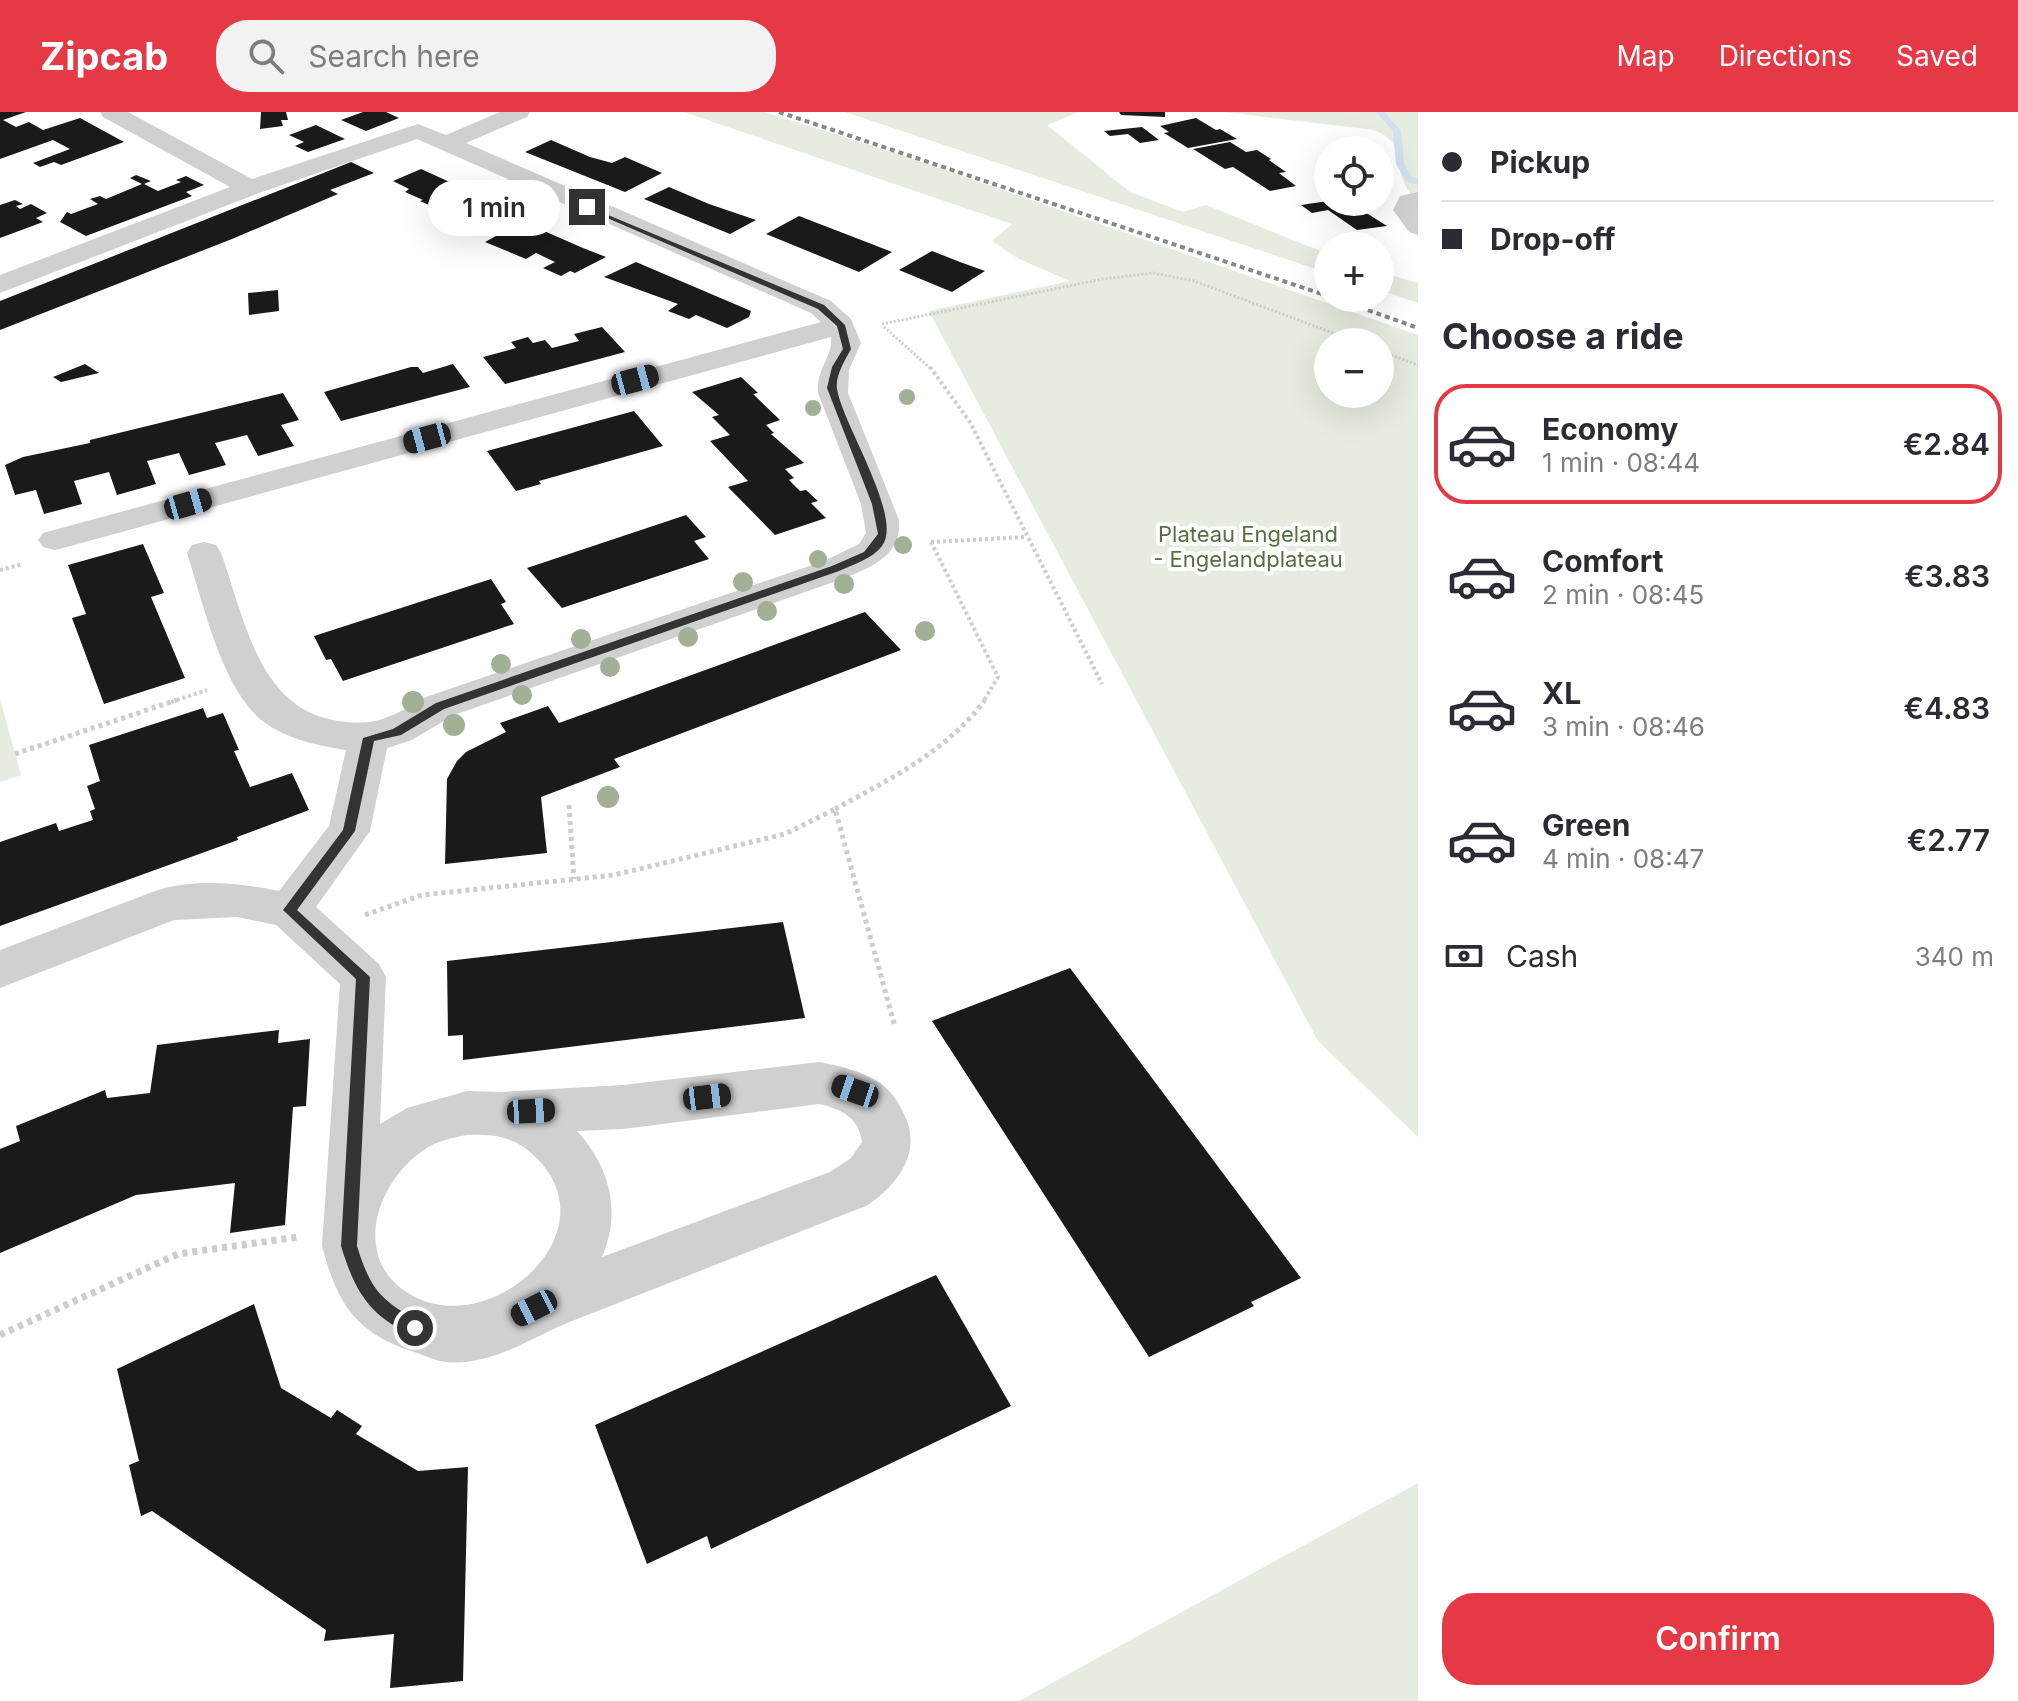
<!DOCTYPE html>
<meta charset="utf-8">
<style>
body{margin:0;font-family:Inter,sans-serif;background:#f2f2f3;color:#2b2b33;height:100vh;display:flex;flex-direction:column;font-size:30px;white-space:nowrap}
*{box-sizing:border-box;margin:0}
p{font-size:26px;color:#7c7c81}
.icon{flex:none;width:44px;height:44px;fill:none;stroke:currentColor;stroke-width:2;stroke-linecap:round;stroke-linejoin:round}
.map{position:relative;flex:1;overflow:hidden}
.drawer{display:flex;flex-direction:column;background:#fff;width:600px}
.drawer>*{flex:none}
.top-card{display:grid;align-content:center;height:176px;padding:0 24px;background:#fff}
.fabs{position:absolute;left:1314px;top:24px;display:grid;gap:16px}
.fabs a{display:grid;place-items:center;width:80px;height:80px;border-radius:50%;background:#fff;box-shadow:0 8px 32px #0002;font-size:40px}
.end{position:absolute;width:36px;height:36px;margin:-18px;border:10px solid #333;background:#fff;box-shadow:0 0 0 4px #fff}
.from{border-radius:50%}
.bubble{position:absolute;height:56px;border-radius:28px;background:#fff;box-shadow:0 8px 32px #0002;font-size:26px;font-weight:600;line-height:56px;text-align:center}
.car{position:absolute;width:24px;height:48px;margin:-24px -12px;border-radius:10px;box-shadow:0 0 6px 2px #0007;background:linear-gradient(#222 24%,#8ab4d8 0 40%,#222 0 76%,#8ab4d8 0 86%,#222 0)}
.top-card b{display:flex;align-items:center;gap:28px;height:76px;font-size:30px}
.top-card b+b{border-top:2px solid #e1e1e2}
.top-card i{width:20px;height:20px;background:#2b2b33}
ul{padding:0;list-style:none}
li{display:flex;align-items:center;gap:24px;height:120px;margin:0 16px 12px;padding:0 8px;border:4px solid transparent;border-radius:32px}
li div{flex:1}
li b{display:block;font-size:30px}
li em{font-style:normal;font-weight:600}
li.active{border-color:#e63946}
li>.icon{width:72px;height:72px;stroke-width:1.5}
h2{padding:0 24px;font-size:36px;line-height:96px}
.pay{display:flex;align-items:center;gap:20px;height:88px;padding:0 24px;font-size:30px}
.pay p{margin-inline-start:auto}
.primary-button{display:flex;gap:16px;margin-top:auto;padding:16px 24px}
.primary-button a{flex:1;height:92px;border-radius:32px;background:#e63946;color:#fff;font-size:32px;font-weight:600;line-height:92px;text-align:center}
header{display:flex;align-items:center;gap:48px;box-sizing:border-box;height:112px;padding:0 40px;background:#e63946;color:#fff}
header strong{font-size:38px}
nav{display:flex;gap:44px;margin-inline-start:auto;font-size:28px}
.search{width:560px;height:72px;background:#f2f2f3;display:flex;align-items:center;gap:20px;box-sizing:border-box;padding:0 28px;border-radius:32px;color:#7c7c81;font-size:30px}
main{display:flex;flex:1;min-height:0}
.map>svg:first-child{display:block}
</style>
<header>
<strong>Zipcab</strong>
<div class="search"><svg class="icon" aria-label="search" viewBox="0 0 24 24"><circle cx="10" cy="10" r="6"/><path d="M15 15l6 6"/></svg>Search here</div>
<nav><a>Map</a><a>Directions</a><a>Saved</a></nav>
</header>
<main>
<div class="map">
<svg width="1418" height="1589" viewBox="0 0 1418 1589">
<rect width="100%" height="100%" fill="#fff"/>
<!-- green -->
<path fill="#e6ecdf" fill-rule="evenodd" d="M684 0H764L908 45 1418 223V1025L1318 929 929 199 1070 169 1019 147 992 129 1012 112ZM1380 230V282H1328V230Z
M845 0H1078L1047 13 1130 80 1183 100 1206 93 1328 142V161Z
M1225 0H1418V92C1413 85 1407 78 1404 70 1393 45 1405 31 1374 18Z
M1380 160 1418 171V191L1380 178Z
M0 587 21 663 0 670Z
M1418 1371V1589H1019Z"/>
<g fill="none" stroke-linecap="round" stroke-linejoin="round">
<!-- stream -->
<path fill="#cfe2ee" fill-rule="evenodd" d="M1376 0H1384L1401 19 1404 52 1412 65 1418 67V73L1406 69 1396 52 1393 19Z"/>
</g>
<!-- building -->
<path fill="#1a1a1a" d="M0 0H26L3 8 16 15 29 10 43 18 80 6 124 30 61 53 54 50 40 55 33 51 70 37 53 28 0 47Z
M261 0H286L288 8H281L283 14 260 17Z
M363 0H386L399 6 366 19 341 8Z
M1119 0H1165V5L1121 3Z
M1196 6 1216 18 1220 17 1237 27 1188 36 1164 21 1169 20 1160 14Z
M316 13 345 27 308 40 295 34 304 30 289 23Z
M1142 15 1159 28 1140 31 1128 22 1110 24 1104 19Z
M551 28 590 45 612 51 625 45 662 61 625 80 525 40Z
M1230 30 1246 40 1257 38 1271 47 1269 48 1286 60 1279 61 1296 74 1270 79 1233 55 1225 57 1193 37Z
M351 50 374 61 330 78 338 82 232 127 0 218V189Z
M421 57 474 81 495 89 466 103 445 94 438 97 420 89 423 88 405 80 409 77 393 69Z
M136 63 151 69 144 72 158 79 181 70 176 68 186 64 204 73 186 80 192 84 86 124 60 110 67 100 71 102 98 92 90 87 100 84 106 87 142 72 130 66Z
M669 75 709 92 756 108 730 122 644 87Z
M15 88 23 92 16 94 20 97 31 92 47 101 36 106 43 110 0 126V93Z
M1328 89 1349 90 1387 114 1357 118 1328 98 1312 101 1301 93Z
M505 102 583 136 606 145 575 161 570 159 561 164 543 156 555 150 536 141 526 147 485 130 496 124 477 116Z
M799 104 869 131 892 140 859 160 766 122Z
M932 139 960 150 985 159 952 180 899 158Z
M636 150 751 199 749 205 727 216 696 203 689 207 668 199 678 192 604 165Z
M278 178 279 199 249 203 248 181Z
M602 215 625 240 505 272 483 245 516 236 511 230 528 225 533 231 545 228 552 236 579 229 574 222Z
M85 252 99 261 61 270 53 265Z
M453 252 470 275 341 309 324 280 411 255H418L423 261Z
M741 265 758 281 753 282 780 308 766 313 774 321 771 322 804 351 785 357 794 366 789 368 800 379 806 378 818 389 811 391 826 406 775 423 728 375 748 369 710 329 730 323 712 305 719 303 692 280Z
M283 281 299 308 281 313 294 334 258 344 247 323 215 331 226 353 189 363 179 341 147 349 156 372 117 383 109 360 74 369 82 392 44 402 36 378 15 383 5 353 23 345 90 331V328Z
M634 299 663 334 539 369 541 372 516 379 487 339Z
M686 403 706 425 694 429 709 447 562 496 527 456Z
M143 432 164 481 151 485 185 566 104 592 72 506 86 502 68 453Z
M491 467 506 490 501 492 514 512 343 569 331 547 326 548 314 524Z
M865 500 901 538 614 647 620 655 541 685 547 741 445 752 447 667 457 649 466 640 506 620 500 611 548 594 559 611Z
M203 596 207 606 223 601 239 638 234 639 250 675 292 661 309 698 237 725 238 728 0 814V730L56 711 59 719 93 708 90 699 95 697 87 674 100 669 89 633Z
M783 810 805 906 463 948V923L448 924 447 849Z
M1070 856 1301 1166 1251 1190 1254 1194 1149 1245 932 909Z
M279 918 278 931 310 927 306 994 293 995 285 1113 230 1121 235 1071 136 1083 0 1141V1037L20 1029 16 1014 105 978 107 986 150 981 157 933Z
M936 1163 1011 1294 711 1437 707 1424 647 1452 595 1313Z
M254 1192 281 1276 331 1306 337 1298 362 1314 356 1322 418 1359 468 1355 463 1569 390 1576 394 1522 324 1529 326 1518 152 1399 141 1404 129 1353 139 1349 117 1257Z"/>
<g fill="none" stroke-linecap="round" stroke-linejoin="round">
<!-- path-far3 -->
<path stroke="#cdcdcd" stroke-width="3" stroke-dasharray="2 2" stroke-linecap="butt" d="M882 212 1103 167 1153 161 1194 169 1357 230
M884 215 931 257
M1380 239 1418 253"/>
<!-- path-far2 -->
<path stroke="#cdcdcd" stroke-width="4" stroke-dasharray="3 3" stroke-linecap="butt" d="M930 255 970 310 1102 572
M931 430 1025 425
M931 430 998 565 983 590
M0 458 23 452
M171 590 207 578"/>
<!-- path-far1 -->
<path stroke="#cdcdcd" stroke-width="5" stroke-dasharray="4 4" stroke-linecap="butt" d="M15 642 177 588
M569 693 574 767
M835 697C890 667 946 640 985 588
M365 803 422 783 614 763 785 722 835 697 895 915"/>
<!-- path -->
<path stroke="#cdcdcd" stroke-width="7" stroke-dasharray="5 5" stroke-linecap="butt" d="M0 1223 178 1142 298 1125"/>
<!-- street -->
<path fill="#d0d0d0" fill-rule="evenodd" d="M100 0H128L252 67 418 12 446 23 500 0H530L527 5 466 31 831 189 851 207 861 231 849 258 848 281 899 408C902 442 875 453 848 465L454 603 412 628 387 636 370 719 316 795 379 852 386 865 380 1012 407 996 467 979 500 980 623 973 819 950C839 954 859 958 877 969 890 977 898 989 904 1002 923 1040 898 1073 866 1094 768 1132 670 1171 572 1209 532 1225 490 1255 446 1250 434 1249 422 1242 411 1239 354 1220 337 1190 322 1134L340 872 276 813 237 805 174 808 0 876V838L155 779C195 766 239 771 279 779L329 714 346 638C320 634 286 627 264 610 222 579 203 490 187 441L192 433 204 430 216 433 221 441C243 501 257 591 329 607 372 617 390 606 426 585L824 449 859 432 866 421 861 392 818 281C816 257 833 245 831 225L67 435 55 438 43 435 38 428 43 421 821 210 811 201 417 27 259 81 0 181V163L230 75 103 5ZM819 992C842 997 859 1006 862 1030L851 1046 830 1060 602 1145C622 1099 609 1054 577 1019L623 1017ZM467 1023C499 1022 520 1026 542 1052 605 1125 492 1224 415 1185 349 1152 374 1069 427 1036 440 1028 452 1026 467 1023Z
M1418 80V123L1409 120 1393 98 1400 84Z"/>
<!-- rail -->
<path stroke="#888" stroke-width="4" stroke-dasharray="5 4" stroke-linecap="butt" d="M779 0 1328 184
M1334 186 1418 216"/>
</g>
<!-- trees -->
<g fill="#a2b095">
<circle cx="907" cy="285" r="8"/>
<circle cx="813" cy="296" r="8"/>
<circle cx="903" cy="433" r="9"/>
<circle cx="818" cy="447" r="9"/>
<circle cx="743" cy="470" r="10"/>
<circle cx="844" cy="472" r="10"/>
<circle cx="767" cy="499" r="10"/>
<circle cx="925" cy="519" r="10"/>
<circle cx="688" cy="525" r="10"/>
<circle cx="581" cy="527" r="10"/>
<circle cx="501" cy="552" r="10"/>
<circle cx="610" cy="555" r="10"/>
<circle cx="522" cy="583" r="10"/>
<circle cx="413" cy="590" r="11"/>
<circle cx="454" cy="613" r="11"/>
<circle cx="608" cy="685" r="11"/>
</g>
<!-- route -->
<path fill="#333" d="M584 93 824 193 845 213 851 237C845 248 835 264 837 277 842 311 904 406 882 434 872 447 854 452 839 459L444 597 401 623 374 629 355 719 297 798 370 865 357 1134C371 1179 381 1188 421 1211V1222L415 1224C369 1205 355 1179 341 1134L356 867 283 798 343 718 363 626 393 617 436 591 832 454 864 440 878 422 872 392 827 276 832 255 843 237 837 214 818 197 584 96Z"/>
<g text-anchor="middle" stroke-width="8" stroke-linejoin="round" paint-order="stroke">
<!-- far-park labels -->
<g font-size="22" fill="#56703f" stroke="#fff">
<text x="1248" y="430">Plateau Engeland<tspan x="1248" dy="25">- Engelandplateau</tspan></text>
</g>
</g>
</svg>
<div class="fabs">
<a><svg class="icon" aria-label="locate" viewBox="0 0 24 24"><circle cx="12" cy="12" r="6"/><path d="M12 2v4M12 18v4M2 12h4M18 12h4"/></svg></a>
<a>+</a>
<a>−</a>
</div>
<i class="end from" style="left:415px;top:1216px"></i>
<i class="end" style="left:587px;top:95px"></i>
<div class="bubble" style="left:428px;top:68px;width:132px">1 min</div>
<i class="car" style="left:635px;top:268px;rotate:75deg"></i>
<i class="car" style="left:427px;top:326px;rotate:255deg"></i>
<i class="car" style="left:188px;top:392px;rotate:74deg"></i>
<i class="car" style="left:855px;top:979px;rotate:289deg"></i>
<i class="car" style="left:707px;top:985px;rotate:83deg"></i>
<i class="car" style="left:531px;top:999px;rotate:87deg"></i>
<i class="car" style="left:534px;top:1196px;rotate:243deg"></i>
</div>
<section class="drawer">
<div class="top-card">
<b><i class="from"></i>Pickup</b>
<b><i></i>Drop-off</b>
</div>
<h2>Choose a ride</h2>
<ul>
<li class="active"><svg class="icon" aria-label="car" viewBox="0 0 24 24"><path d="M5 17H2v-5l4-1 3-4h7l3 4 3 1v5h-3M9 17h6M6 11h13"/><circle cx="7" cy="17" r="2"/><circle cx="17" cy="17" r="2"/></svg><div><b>Economy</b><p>1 min · 08:44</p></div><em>€2.84</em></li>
<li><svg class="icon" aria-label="car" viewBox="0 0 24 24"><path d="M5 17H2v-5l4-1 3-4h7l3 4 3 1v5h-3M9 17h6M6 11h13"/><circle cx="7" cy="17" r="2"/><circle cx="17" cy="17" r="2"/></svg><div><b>Comfort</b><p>2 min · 08:45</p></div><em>€3.83</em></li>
<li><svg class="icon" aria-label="car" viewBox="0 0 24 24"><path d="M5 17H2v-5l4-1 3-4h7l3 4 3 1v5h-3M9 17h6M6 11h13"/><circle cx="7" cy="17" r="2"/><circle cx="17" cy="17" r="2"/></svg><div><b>XL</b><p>3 min · 08:46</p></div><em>€4.83</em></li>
<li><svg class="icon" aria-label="car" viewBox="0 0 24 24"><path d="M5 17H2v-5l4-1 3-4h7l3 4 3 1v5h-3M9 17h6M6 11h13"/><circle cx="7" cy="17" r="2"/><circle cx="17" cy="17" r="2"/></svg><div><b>Green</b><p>4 min · 08:47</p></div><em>€2.77</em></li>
</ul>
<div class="pay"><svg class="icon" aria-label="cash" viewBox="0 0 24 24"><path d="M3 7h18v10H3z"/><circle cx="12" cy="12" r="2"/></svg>Cash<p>340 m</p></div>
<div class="primary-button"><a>Confirm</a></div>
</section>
</main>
